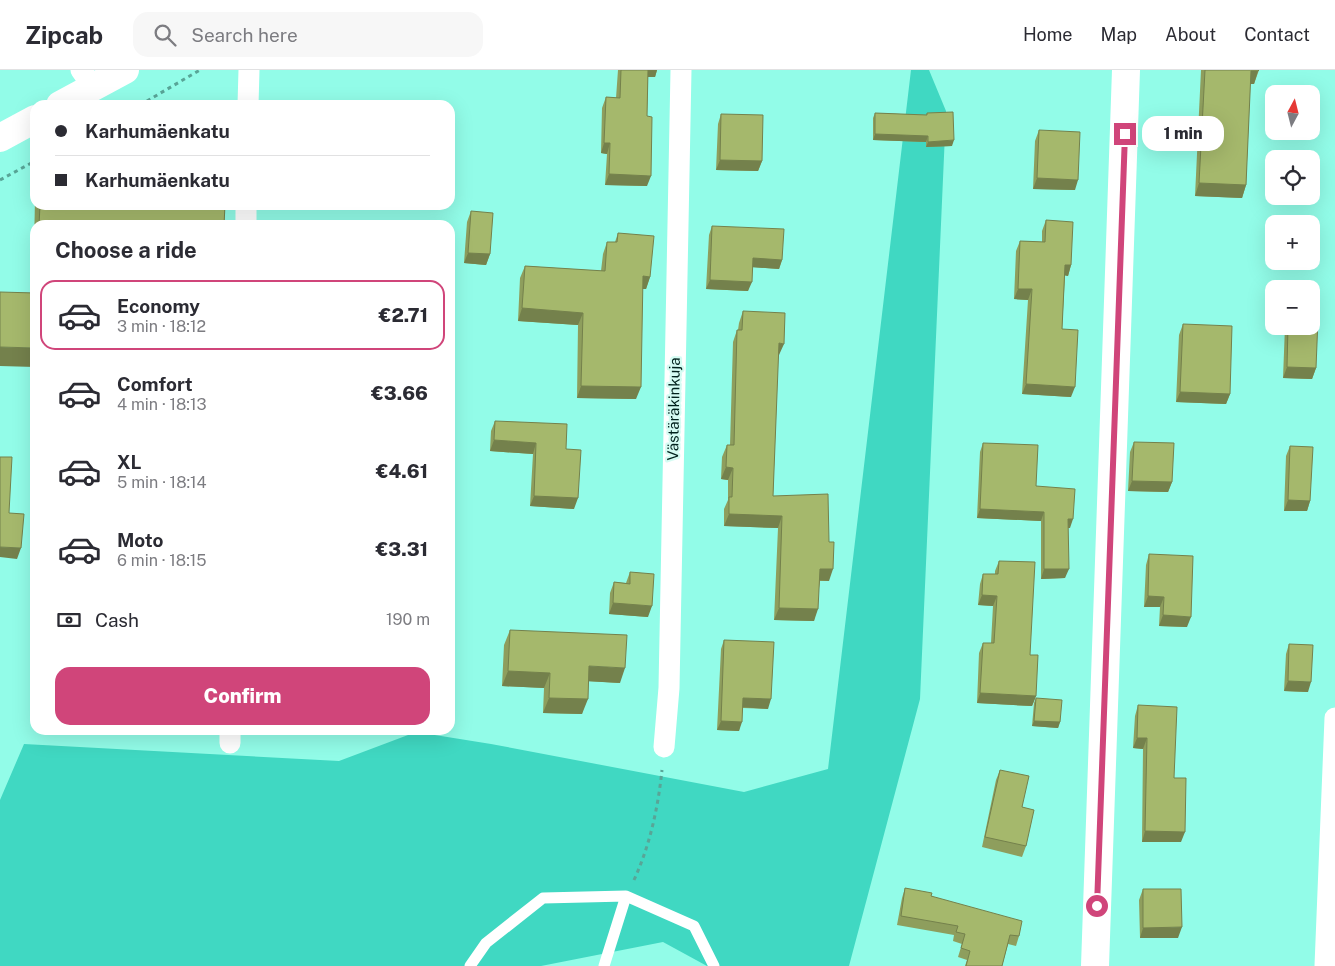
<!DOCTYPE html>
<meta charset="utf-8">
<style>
body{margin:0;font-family:"Public Sans",sans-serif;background:#f7f7f7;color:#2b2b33;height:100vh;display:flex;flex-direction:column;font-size:19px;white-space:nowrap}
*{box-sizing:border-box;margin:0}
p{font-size:16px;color:#7c7c81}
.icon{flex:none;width:28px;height:28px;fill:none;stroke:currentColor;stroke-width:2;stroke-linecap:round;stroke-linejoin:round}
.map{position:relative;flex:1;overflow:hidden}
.side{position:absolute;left:30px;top:150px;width:425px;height:515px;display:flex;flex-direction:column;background:#fff;border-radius:15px;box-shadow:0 5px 20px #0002}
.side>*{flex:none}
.banner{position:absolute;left:30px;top:30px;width:425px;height:110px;border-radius:15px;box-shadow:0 5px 20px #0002;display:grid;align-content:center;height:110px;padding:0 25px;background:#fff}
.needle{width:32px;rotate:7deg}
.buttons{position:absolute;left:1265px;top:15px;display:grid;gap:10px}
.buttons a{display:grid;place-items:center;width:55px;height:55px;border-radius:10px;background:#fff;box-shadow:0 5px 20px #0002;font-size:25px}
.end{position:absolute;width:22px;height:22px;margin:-11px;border:6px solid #d0457a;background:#fff;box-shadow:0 0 0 2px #fff}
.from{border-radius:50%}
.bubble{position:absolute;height:35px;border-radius:15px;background:#fff;box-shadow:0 5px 20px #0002;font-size:16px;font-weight:800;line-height:35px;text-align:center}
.banner b{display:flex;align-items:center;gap:18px;height:48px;font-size:19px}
.banner b+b{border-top:1px solid #e1e1e2}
.banner i{width:12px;height:12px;background:#2b2b33}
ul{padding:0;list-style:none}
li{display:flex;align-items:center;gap:15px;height:70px;margin:0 10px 8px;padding:0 15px;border:2px solid transparent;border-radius:15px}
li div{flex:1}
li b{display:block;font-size:19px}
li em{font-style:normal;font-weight:800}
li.current{border-color:#d0457a}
li>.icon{width:45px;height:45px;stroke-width:1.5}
h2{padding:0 25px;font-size:22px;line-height:60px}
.pay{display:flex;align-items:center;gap:12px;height:55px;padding:0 25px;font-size:19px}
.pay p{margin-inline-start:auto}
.action{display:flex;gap:10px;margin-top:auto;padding:10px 25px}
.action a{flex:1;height:58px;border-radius:15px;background:#d0457a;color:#fff;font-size:20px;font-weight:800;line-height:58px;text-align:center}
header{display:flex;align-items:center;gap:30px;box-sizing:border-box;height:70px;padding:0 25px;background:#fff;border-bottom:1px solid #e1e1e2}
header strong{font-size:24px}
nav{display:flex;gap:28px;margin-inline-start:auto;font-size:18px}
.search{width:350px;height:45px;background:#f7f7f7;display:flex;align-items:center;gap:12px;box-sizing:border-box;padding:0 18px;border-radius:15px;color:#7c7c81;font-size:19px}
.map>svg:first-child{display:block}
</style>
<header>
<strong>Zipcab</strong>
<div class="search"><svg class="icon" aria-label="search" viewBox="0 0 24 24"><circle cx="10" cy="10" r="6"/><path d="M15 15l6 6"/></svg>Search here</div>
<nav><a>Home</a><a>Map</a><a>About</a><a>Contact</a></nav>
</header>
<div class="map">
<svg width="1335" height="896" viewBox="0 0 1335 896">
<rect width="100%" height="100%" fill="#92fce8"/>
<!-- green -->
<path fill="#40d8c2" d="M911 0H929L946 41 920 629 849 896H707L663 872 541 896H0V730L24 674 339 691 416 662 491 674 744 722 828 699Z"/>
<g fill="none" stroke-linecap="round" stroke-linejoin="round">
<!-- path -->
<path stroke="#58a597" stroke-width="3" stroke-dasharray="4 4" stroke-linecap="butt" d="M140 35 200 0
M0 110 35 91
M634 810C650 775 658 738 662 700"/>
<!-- lane -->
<path stroke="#fff" stroke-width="11" d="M470 896 486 873 543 828 626 826 694 856 714 896
M604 896 626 826"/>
<!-- street -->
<path stroke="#fff" stroke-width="21" d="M81 0 93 17
M248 35 249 0
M246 155V135
M230 673V660
M664 677 669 618 681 0
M1325 896 1335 648"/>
<!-- secondary -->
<path stroke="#fff" stroke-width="28" d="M60 35 125 0
M0 68 35 49
M1095 896 1126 0"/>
</g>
<!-- wall -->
<path fill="#8e9e5d" d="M618 0H657L655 7H648L647 46V116L605 115 607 84 601 83 602 38 606 27 616 28Z
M1201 0H1259L1254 14H1250L1246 115 1242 128 1195 126Z
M875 43 926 45 927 43 952 76 926 77V72L873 70V48Z
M721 44 762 91 758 101 716 100 718 54Z
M1039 60 1075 120 1033 119 1035 71Z
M35 129V135H225L224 155H35V177H34Z
M471 141 490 184 486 195 464 193 467 152Z
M1046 150 1071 195 1068 206 1065 205 1062 259 1071 327 1022 324 1028 230 1014 229 1016 181 1020 171 1042 172V161Z
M712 156 782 190 779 199 752 197 748 221 706 219 709 165Z
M618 163 650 207 646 219H642L636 329 577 328 578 255 518 251 520 208 525 196 601 201 603 184 607 172H615Z
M743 241 779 285H778L773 426 829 511H820L814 551 774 550 778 458 724 456V439L728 430V410L721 409 722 387 727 375H730L733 272 737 260H738L739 253Z
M1183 254 1230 324 1226 334 1176 332 1179 265Z
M1285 256H1311L1316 298 1312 309 1283 308Z
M495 351 566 379 574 439 530 436 533 384 490 381 491 361Z
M1134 372 1172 412 1168 422 1128 421 1130 382Z
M983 373 1036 416 1070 458H1068L1065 508 1041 509V451L977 448 980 382Z
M1290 376 1310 431 1307 441H1284L1286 386Z
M1149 484 1187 557 1159 556 1160 537H1144L1146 495Z
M999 491 1030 585 1036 626 1032 636 977 633 979 583 983 573H991L993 536 978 535 980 514 983 504H995V501Z
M630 502 648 547 609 544 610 523 614 512 626 513Z
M510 560 620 613 588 611 582 644 543 643 544 618 502 616 504 575Z
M724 570 768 639 743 638 739 661 717 660 721 579Z
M1289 574 1308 622 1284 621 1286 584Z
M1036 628 1060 652 1058 658 1032 656 1034 633Z
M1138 635 1174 708 1181 772H1142L1143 679 1133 678 1135 646Z
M1000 700 1022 737 1026 776 1022 787 982 777 996 710Z
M905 818 931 826 1019 866 1016 876 1008 874 1002 896H965L967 890 958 887 962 874 953 871 954 865 897 855 902 828Z
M1143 819 1178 868H1140L1139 830Z"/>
<!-- shaded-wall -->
<path fill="#74814c" d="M647 0H657L655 7H645Z
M1251 1H1258L1254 14H1246Z
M875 64 928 66 926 72 873 70Z
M954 70 952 76 926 77 928 72Z
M604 73H610L607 84 601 83Z
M720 90 762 91 758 101 716 100Z
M609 104 651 106 647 116 605 115Z
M1037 108 1078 110 1075 120 1033 119Z
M1199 113 1246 115 1242 128 1195 126Z
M468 183 490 184 486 195 464 193Z
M753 188 782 190 779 199 750 197Z
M1065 195H1071L1068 206 1062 205Z
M643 206 650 207 646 219H638Z
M710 210 752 212 748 221 706 219Z
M1018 219H1032L1028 230 1014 229Z
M522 238 583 243 578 255 518 251Z
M779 273 784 274 779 285H774Z
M0 277 35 278V297L0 296Z
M1287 297 1316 298 1312 309 1283 308Z
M1026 314 1075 317 1071 327 1022 324Z
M581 316 641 317 636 329 577 328Z
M1180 322 1230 324 1226 334 1176 332Z
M494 370 536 373 533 384 490 381Z
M726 397 733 398 728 410 721 409Z
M1132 411 1172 412 1168 422 1128 421Z
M534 426 578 428 574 439 530 436Z
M1288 430 1310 431 1307 441H1284Z
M980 439 1044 442 1041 451 977 448Z
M729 444 782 446 778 458 724 456Z
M1068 449H1073L1070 458H1065Z
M0 477 21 478 17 489 0 487Z
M820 499H833L829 511 816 510Z
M1044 499H1069L1065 508 1041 509Z
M982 525 997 526 993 536 978 535Z
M1148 526 1164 527 1160 537H1144Z
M613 533 652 536 648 547 609 544Z
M779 538 818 539 814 551 774 550Z
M1163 545 1191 547 1187 557 1159 556Z
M589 596 625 598 620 613 584 611Z
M508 601 550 603 544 618 502 616Z
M1288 611 1311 612 1308 622 1284 621Z
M980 623 1036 626 1032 636 977 633Z
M549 628 588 629 582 644 543 643Z
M743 628 771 629 768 639 740 637Z
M721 651 742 652 739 661 717 660Z
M1034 651 1060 652 1058 658 1032 656Z
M1137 668H1147L1143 679 1133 678Z
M1145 761 1185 762 1181 772H1142Z
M1182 857 1178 868H1140L1143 858Z"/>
<!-- building -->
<path fill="#a5b86c" stroke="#74814c" d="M621 0H648L647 46 652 47 651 106 609 104 610 73H604L606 27 620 28Z
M1205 0H1259L1258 1H1251L1246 115 1199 113Z
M953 42 954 70 928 72V66L875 64V43L927 45V43Z
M721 44 763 45 762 91 720 90Z
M1039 60 1080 62 1078 110 1037 108Z
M40 135H225L224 155H39Z
M471 141 493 143 490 184 468 183Z
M1046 150 1073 152 1071 195H1065L1062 259 1078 260 1075 317 1026 314 1032 219H1018L1020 171 1045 172Z
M712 156 784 159 782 190 753 188 752 212 710 210Z
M618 163 654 166 650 207 643 206 641 317 581 316 583 243 522 238 525 196 605 201 607 172H617Z
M0 222 35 223V278L0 277Z
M743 241 785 243 784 274 779 273 773 426 828 424 829 472H834L833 499H820L818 539 779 538 782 446 729 444V427H732L733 398 726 397 727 375H734L737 260H742Z
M1311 248H1318L1316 298 1287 297 1288 256H1311Z
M1183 254 1232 256 1230 324 1180 322Z
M495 351 567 354 566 379 581 380 578 428 534 426 536 373 494 370Z
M1134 372 1174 373 1172 412 1132 411Z
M983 373 1038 375 1036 416 1075 419 1073 449H1068L1069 499H1044V442L980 439Z
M1290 376 1313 377 1310 431 1288 430Z
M0 387H12L9 443 24 444 21 478 0 477Z
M1149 484 1193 486 1191 547 1163 545 1164 527 1148 526Z
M999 491 1035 492 1030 585H1038L1036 626 980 623 983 573H994L997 526 982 525 983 504H998Z
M630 502 654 504 652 536 613 533 614 512 630 514Z
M510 560 627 565 625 598 589 596 588 629 549 628 550 603 508 601Z
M724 570 774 572 771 629 743 628 742 652 721 651Z
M1289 574 1313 575 1311 612 1288 611Z
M1036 628 1062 630 1060 652 1034 651Z
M1138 635 1177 637 1174 708H1186L1185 762 1145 761 1147 668H1137Z
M1000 700 1029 706 1022 737 1034 740 1026 776 985 767Z
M905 818 932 823 931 826 1022 851 1019 866 1010 865 1002 896H966L970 881 961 878 965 864 956 862 958 856 901 846Z
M1143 819H1181L1182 857 1143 858Z"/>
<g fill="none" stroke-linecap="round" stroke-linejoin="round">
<!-- route -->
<path stroke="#d0457a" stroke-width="6" d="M1097 836 1125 64"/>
</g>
<g text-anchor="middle" stroke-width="4.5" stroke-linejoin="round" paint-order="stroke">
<!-- street labels -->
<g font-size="15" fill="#00211c" stroke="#d5fcf3">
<text transform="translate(674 339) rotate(-89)" y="5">Västäräkinkuja</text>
</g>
</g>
</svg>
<div class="buttons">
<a><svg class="needle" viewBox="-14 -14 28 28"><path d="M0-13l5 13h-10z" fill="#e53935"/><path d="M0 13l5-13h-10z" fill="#7c7c81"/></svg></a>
<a><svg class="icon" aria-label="locate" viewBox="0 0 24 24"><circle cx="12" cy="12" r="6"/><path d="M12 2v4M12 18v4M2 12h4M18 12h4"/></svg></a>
<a>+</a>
<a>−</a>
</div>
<i class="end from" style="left:1097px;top:836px"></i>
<i class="end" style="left:1125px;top:64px"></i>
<div class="bubble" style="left:1142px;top:46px;width:82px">1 min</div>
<div class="banner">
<b><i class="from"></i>Karhumäenkatu</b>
<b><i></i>Karhumäenkatu</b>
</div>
<section class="side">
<h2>Choose a ride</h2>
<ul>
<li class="current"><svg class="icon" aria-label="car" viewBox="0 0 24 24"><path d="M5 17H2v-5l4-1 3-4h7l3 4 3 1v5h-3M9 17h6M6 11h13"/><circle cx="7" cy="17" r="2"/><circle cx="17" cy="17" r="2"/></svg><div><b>Economy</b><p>3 min · 18:12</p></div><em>€2.71</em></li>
<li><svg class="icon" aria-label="car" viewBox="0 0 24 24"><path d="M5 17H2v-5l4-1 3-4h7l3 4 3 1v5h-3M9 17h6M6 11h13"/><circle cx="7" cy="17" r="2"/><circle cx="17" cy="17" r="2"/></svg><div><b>Comfort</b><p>4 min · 18:13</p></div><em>€3.66</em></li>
<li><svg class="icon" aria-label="car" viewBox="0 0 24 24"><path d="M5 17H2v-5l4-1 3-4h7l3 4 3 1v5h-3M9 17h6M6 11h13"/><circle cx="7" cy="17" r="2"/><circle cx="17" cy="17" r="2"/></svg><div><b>XL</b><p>5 min · 18:14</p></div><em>€4.61</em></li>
<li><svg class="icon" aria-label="car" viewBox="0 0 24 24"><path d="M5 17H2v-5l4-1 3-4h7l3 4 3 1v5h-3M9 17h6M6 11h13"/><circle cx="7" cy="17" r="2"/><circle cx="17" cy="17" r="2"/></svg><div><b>Moto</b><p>6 min · 18:15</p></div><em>€3.31</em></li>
</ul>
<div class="pay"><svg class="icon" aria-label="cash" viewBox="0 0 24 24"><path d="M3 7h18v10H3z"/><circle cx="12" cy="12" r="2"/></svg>Cash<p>190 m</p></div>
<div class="action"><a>Confirm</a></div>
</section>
</div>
